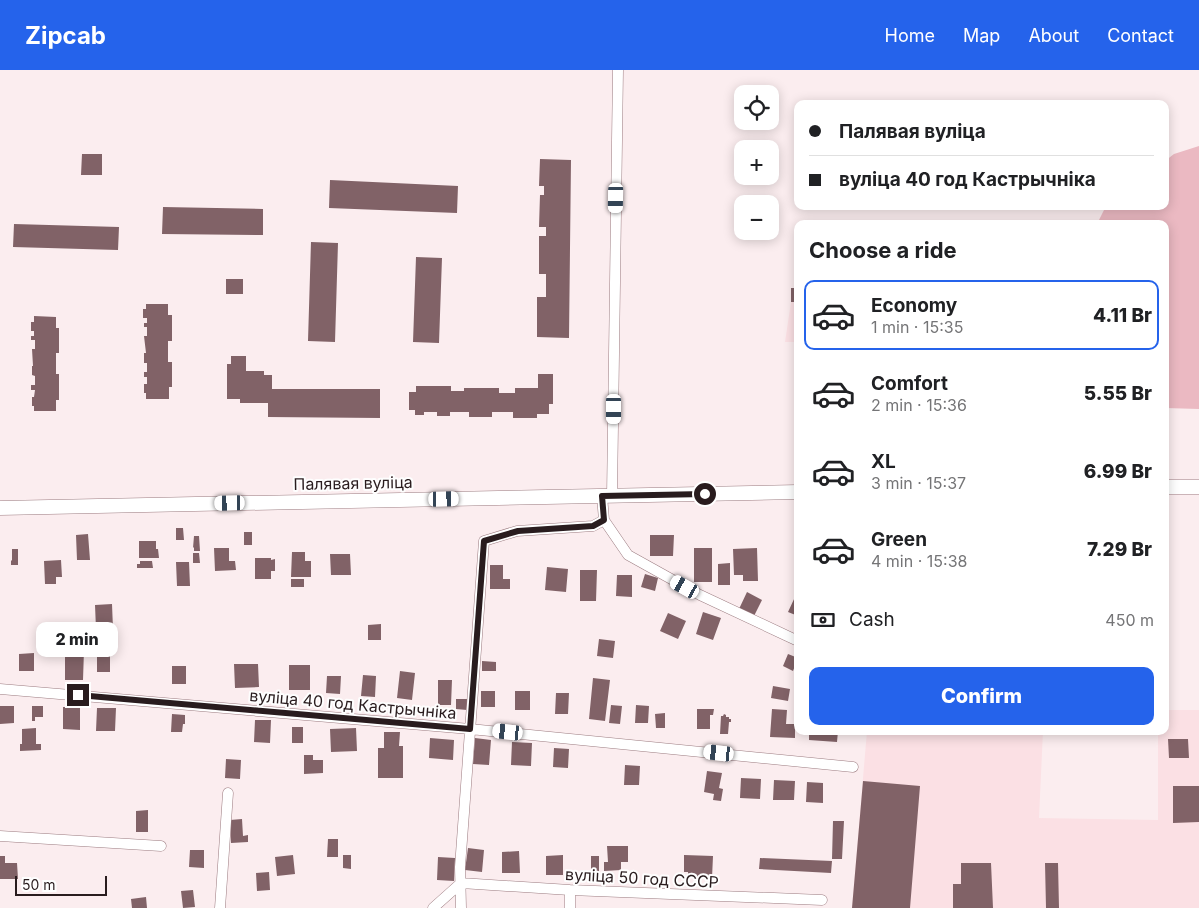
<!DOCTYPE html>
<meta charset="utf-8">
<style>
body{margin:0;font-family:Inter,sans-serif;background:#f6f6f6;color:#202124;height:100vh;display:flex;flex-direction:column;font-size:19px;white-space:nowrap}
*{box-sizing:border-box;margin:0}
p{font-size:16px;color:#757577}
.icon{flex:none;width:28px;height:28px;fill:none;stroke:currentColor;stroke-width:2;stroke-linecap:round;stroke-linejoin:round}
.map{position:relative;flex:1;overflow:hidden}
.sheet{position:absolute;left:794px;top:150px;width:375px;height:515px;display:flex;flex-direction:column;background:#fff;border-radius:10px;box-shadow:0 2px 12px #0003}
.sheet>*{flex:none}
.top-card{position:absolute;left:794px;top:30px;width:375px;height:110px;border-radius:10px;box-shadow:0 2px 12px #0003;display:grid;align-content:center;height:110px;padding:0 15px;background:#fff}
.fabs{position:absolute;left:734px;top:15px;display:grid;gap:10px}
.fabs a{display:grid;place-items:center;width:45px;height:45px;border-radius:10px;background:#fff;box-shadow:0 2px 12px #0003;font-size:25px}
.scale{position:absolute;left:15px;bottom:12px;width:92px;box-sizing:border-box;padding-left:5px;border:2px solid #291c1e;border-top:0;font-size:14px;line-height:18px;white-space:nowrap;color:#291c1e;-webkit-text-stroke:4px #fefefe;paint-order:stroke}
.end{position:absolute;width:22px;height:22px;margin:-11px;border:6px solid #291c1e;background:#fff;box-shadow:0 0 0 2px #fff}
.from{border-radius:50%}
.bubble{position:absolute;height:35px;border-radius:10px;background:#fff;box-shadow:0 2px 12px #0003;font-size:16px;font-weight:800;line-height:35px;text-align:center}
.car{position:absolute;width:15px;height:30px;margin:-15px -8px;border-radius:6px;box-shadow:0 0 4px 1px #0007;background:linear-gradient(#fff 24%,#345 0 40%,#fff 0 76%,#345 0 86%,#fff 0)}
.top-card b{display:flex;align-items:center;gap:18px;height:48px;font-size:19px}
.top-card b+b{border-top:1px solid #e0e0e0}
.top-card i{width:12px;height:12px;background:#202124}
ul{padding:0;list-style:none}
li{display:flex;align-items:center;gap:15px;height:70px;margin:0 10px 8px;padding:0 5px;border:2px solid transparent;border-radius:10px}
li div{flex:1}
li b{display:block;font-size:19px}
li em{font-style:normal;font-weight:800}
li.on{border-color:#2563eb}
li>.icon{width:45px;height:45px;stroke-width:1.5}
h2{padding:0 15px;font-size:22px;line-height:60px}
.pay{display:flex;align-items:center;gap:12px;height:55px;padding:0 15px;font-size:19px}
.pay p{margin-inline-start:auto}
.cta{display:flex;gap:10px;margin-top:auto;padding:10px 15px}
.cta a{flex:1;height:58px;border-radius:10px;background:#2563eb;color:#fff;font-size:20px;font-weight:800;line-height:58px;text-align:center}
header{display:flex;align-items:center;gap:30px;box-sizing:border-box;height:70px;padding:0 25px;background:#2563eb;color:#fff}
header strong{font-size:24px}
nav{display:flex;gap:28px;margin-inline-start:auto;font-size:18px}
.map>svg:first-child{display:block}
</style>
<header>
<strong>Zipcab</strong>
<nav><a>Home</a><a>Map</a><a>About</a><a>Contact</a></nav>
</header>
<div class="map">
<svg width="1199" height="838" viewBox="0 0 1199 838">
<rect width="100%" height="100%" fill="#fbedef"/>
<!-- built -->
<path fill="#fbe0e4" d="M791 218H797V272H785L791 232Z
M1165 640H1199V838H852L867 661H1043L1039 748 1158 750V661H1165Z"/>
<!-- green -->
<path fill="#ebb9c2" d="M1199 76V339L1165 338V154H1097L1106 136H1165V91L1174 84Z"/>
<!-- building -->
<path fill="#816267" d="M82 84H102V105H81Z
M540 89 571 90 569 268 537 267V227H546V204H539V166H546V157H539L540 125H544V116H539Z
M330 110 458 116 457 143 329 138Z
M163 137 263 139V165L162 164Z
M14 154 119 157 118 180 13 177Z
M311 172 338 173 335 272 308 271Z
M416 187 442 188 439 273 413 272Z
M226 209H243V224H226Z
M791 218H798V232H791Z
M146 234H168V245H172V271H168V292H172V317H169V329H146V323H144V314H147V307H144V302H147V293H144V283H146L144 266H147V257H144V253H147V248H143V239H146Z
M34 246 56 247V258H59V283H56V304H59V330H56V341H34V336H32V327H34L35 320H31V315H35V306L32 305V296H33L32 279H35V270H31V266H34V261H31V252H34Z
M231 286H246V301H264V305H272V319H380V348L268 347V333H240V329H227V294H231Z
M538 304H553V334H549V344H537V348H513V342H492V347H469V342H450V346H437V342H424V345H415V340H409V322H416V316H451V321H464V318H499V323H515V318H538Z
M176 458H183L184 470H176Z
M244 462H252V475H244Z
M88 464 90 490H77L76 465Z
M650 465H674L673 486H650Z
M194 466H199L200 481H194V477L193 478Z
M139 471H156V479H158L159 488H139Z
M214 478H229V491H235L236 500 215 501Z
M694 478H712V512H694Z
M757 478 758 511H743V505H734L733 479Z
M12 479H18V495H11V491L12 490Z
M292 482H305V491H311V507H291Z
M193 483H199L200 493H193Z
M330 484H350L351 505H331Z
M255 488H271V490L275 489V501H271V509H255Z
M61 490 62 507H56V514H45L44 491Z
M140 491H152L153 498H137V494H140Z
M176 492H189L190 516H177Z
M730 493V515H718V494Z
M490 495H503V509H510V519H490Z
M547 497 568 499 566 522 545 520Z
M580 500H597L596 531H580Z
M645 504 658 508 655 521 641 517Z
M617 505H632V527L616 526Z
M291 509H304V517H291Z
M747 522 762 530 754 546 739 539Z
M795 527 798 529V546L788 542Z
M112 534 113 559H96L95 535Z
M703 542 721 548 713 570 696 564Z
M668 543 686 551 678 569 660 561Z
M381 554V570H368V555Z
M599 569 615 571 613 588 597 586Z
M97 576H110V602H97Z
M65 580H84L83 610H65Z
M34 583V601H19V584Z
M788 584 798 588 793 601 783 596Z
M482 591 496 592V601H482Z
M234 594H258L259 617 235 618Z
M289 595H310V620H289Z
M172 596H186V614H172Z
M400 601 415 603 412 630 397 628Z
M363 605 376 606 375 627 361 626Z
M327 606H341L340 624 326 623Z
M593 608 610 610 605 651 589 649Z
M438 610H452L451 635H438Z
M773 616 790 619 788 631 771 628Z
M481 621H495V637H481Z
M515 621H530V640H515Z
M556 623H569L568 644H555Z
M456 629H467V640L456 639Z
M611 635 622 636 620 654 609 653Z
M636 635 649 636 648 653H635Z
M0 636H14V653L0 654Z
M32 636H43V647H35V651H32Z
M63 637H80V660L63 659Z
M97 638H116L115 661H96Z
M697 639H714L713 645H710V659H697Z
M772 639 787 640 786 654H795V668L770 667Z
M665 643V658H656L655 644Z
M172 644 185 645V654H183L182 662H171Z
M724 644 726 645V647H729V649H731V652H729L728 664H720L721 646H723Z
M255 650H271L270 673 254 672Z
M292 657H303V673H292Z
M36 658V674H41V680L20 681V674H22V659Z
M356 658 357 681 331 682 330 659Z
M809 661H838L837 672 809 670Z
M384 662H400L399 676H403V708H378V678H384Z
M430 668 454 670 453 690 429 688Z
M475 668 491 670 489 695 473 694Z
M1168 669H1188L1189 688H1169Z
M512 672 532 673 531 696 511 695Z
M554 678 569 679 568 698 553 697Z
M304 685H313V690H323V703L304 704Z
M226 689 241 690 240 709 225 708Z
M625 695 640 696 639 715H624Z
M707 701 722 703 719 718 723 719 721 731 713 730 714 724 704 722Z
M741 708 761 709 760 729 740 728Z
M774 710 795 711 794 730H773Z
M863 711 920 716 910 838H852Z
M807 712 823 713V733L806 732Z
M1173 716H1199V752L1173 753Z
M148 740V762H136V741Z
M242 749 243 766 248 765V772L231 773 230 750Z
M833 751H844L842 789H832Z
M328 769H338V787H327Z
M607 776H628V792H621V800L604 801V792H608Z
M468 778 484 780 482 802 465 800Z
M190 780H204V798L189 797Z
M519 781 520 803H502V782Z
M293 785 295 804 277 806 275 787Z
M343 785H351V799L343 798Z
M563 785V805H546V786Z
M684 785 713 786 712 808 688 807V802H684Z
M0 786H5V793H17L18 809H0Z
M591 786H599V808H591Z
M438 787 455 788 454 811 437 810Z
M760 788 832 791 831 803 759 799Z
M961 793H991L993 838H953V814H961Z
M1045 793H1058L1059 838H1046Z
M269 802 270 820 257 821 256 803Z
M193 820 195 837 183 838 181 821Z
M146 827 147 838H132L131 829Z"/>
<g fill="none" stroke-linecap="round" stroke-linejoin="round">
<defs>
<path id="street" d="M602 426 604 450 628 485 700 525 798 571
M612 426 618 0
M0 619 470 659 853 697
M0 766 161 776
M220 838 228 723
M433 838 461 813 570 820 822 830
M461 838 460 797 484 471 517 461 593 456 604 450
M570 838V820"/>
<path id="secondary" d="M1165 417H1199
M0 438 798 422"/>
</defs>
<!-- street casing -->
<use href="#street" stroke="#9c7c81" stroke-width="11"/>
<!-- secondary casing -->
<use href="#secondary" stroke="#9c7c81" stroke-width="15"/>
<!-- street -->
<use href="#street" stroke="#fff" stroke-width="10"/>
<!-- secondary -->
<use href="#secondary" stroke="#fff" stroke-width="14"/>
</g>
<g fill="none" stroke-linecap="round" stroke-linejoin="round">
<!-- route -->
<path stroke="#291c1e" stroke-width="6" d="M78 625 470 659 484 471 518 461 593 456 604 450 602 426 705 424"/>
</g>
<g text-anchor="middle" stroke-width="4" stroke-linejoin="round" paint-order="stroke">
<!-- street labels -->
<g font-size="16" fill="#291c1e" stroke="#fefefe">
<text transform="translate(353 413) rotate(-1)" y="6">Палявая вуліца</text>
<text transform="translate(353 634) rotate(5)" y="6">вуліца 40 год Кастрычніка</text>
<text transform="translate(642 808) rotate(3)" y="6">вуліца 50 год СССР</text>
</g>
</g>
</svg>
<div class="fabs">
<a><svg class="icon" aria-label="locate" viewBox="0 0 24 24"><circle cx="12" cy="12" r="6"/><path d="M12 2v4M12 18v4M2 12h4M18 12h4"/></svg></a>
<a>+</a>
<a>−</a>
</div>
<div class="scale">50 m</div>
<i class="end from" style="left:705px;top:424px"></i>
<i class="end" style="left:78px;top:625px"></i>
<div class="bubble" style="left:36px;top:552px;width:82px">2 min</div>
<i class="car" style="left:616px;top:128px;rotate:181deg"></i>
<i class="car" style="left:614px;top:339px;rotate:180deg"></i>
<i class="car" style="left:444px;top:429px;rotate:89deg"></i>
<i class="car" style="left:230px;top:433px;rotate:269deg"></i>
<i class="car" style="left:685px;top:517px;rotate:299deg"></i>
<i class="car" style="left:508px;top:662px;rotate:276deg"></i>
<i class="car" style="left:719px;top:683px;rotate:276deg"></i>
<div class="top-card">
<b><i class="from"></i>Палявая вуліца</b>
<b><i></i>вуліца 40 год Кастрычніка</b>
</div>
<section class="sheet">
<h2>Choose a ride</h2>
<ul>
<li class="on"><svg class="icon" aria-label="car" viewBox="0 0 24 24"><path d="M5 17H2v-5l4-1 3-4h7l3 4 3 1v5h-3M9 17h6M6 11h13"/><circle cx="7" cy="17" r="2"/><circle cx="17" cy="17" r="2"/></svg><div><b>Economy</b><p>1 min · 15:35</p></div><em>4.11 Br</em></li>
<li><svg class="icon" aria-label="car" viewBox="0 0 24 24"><path d="M5 17H2v-5l4-1 3-4h7l3 4 3 1v5h-3M9 17h6M6 11h13"/><circle cx="7" cy="17" r="2"/><circle cx="17" cy="17" r="2"/></svg><div><b>Comfort</b><p>2 min · 15:36</p></div><em>5.55 Br</em></li>
<li><svg class="icon" aria-label="car" viewBox="0 0 24 24"><path d="M5 17H2v-5l4-1 3-4h7l3 4 3 1v5h-3M9 17h6M6 11h13"/><circle cx="7" cy="17" r="2"/><circle cx="17" cy="17" r="2"/></svg><div><b>XL</b><p>3 min · 15:37</p></div><em>6.99 Br</em></li>
<li><svg class="icon" aria-label="car" viewBox="0 0 24 24"><path d="M5 17H2v-5l4-1 3-4h7l3 4 3 1v5h-3M9 17h6M6 11h13"/><circle cx="7" cy="17" r="2"/><circle cx="17" cy="17" r="2"/></svg><div><b>Green</b><p>4 min · 15:38</p></div><em>7.29 Br</em></li>
</ul>
<div class="pay"><svg class="icon" aria-label="cash" viewBox="0 0 24 24"><path d="M3 7h18v10H3z"/><circle cx="12" cy="12" r="2"/></svg>Cash<p>450 m</p></div>
<div class="cta"><a>Confirm</a></div>
</section>
</div>
